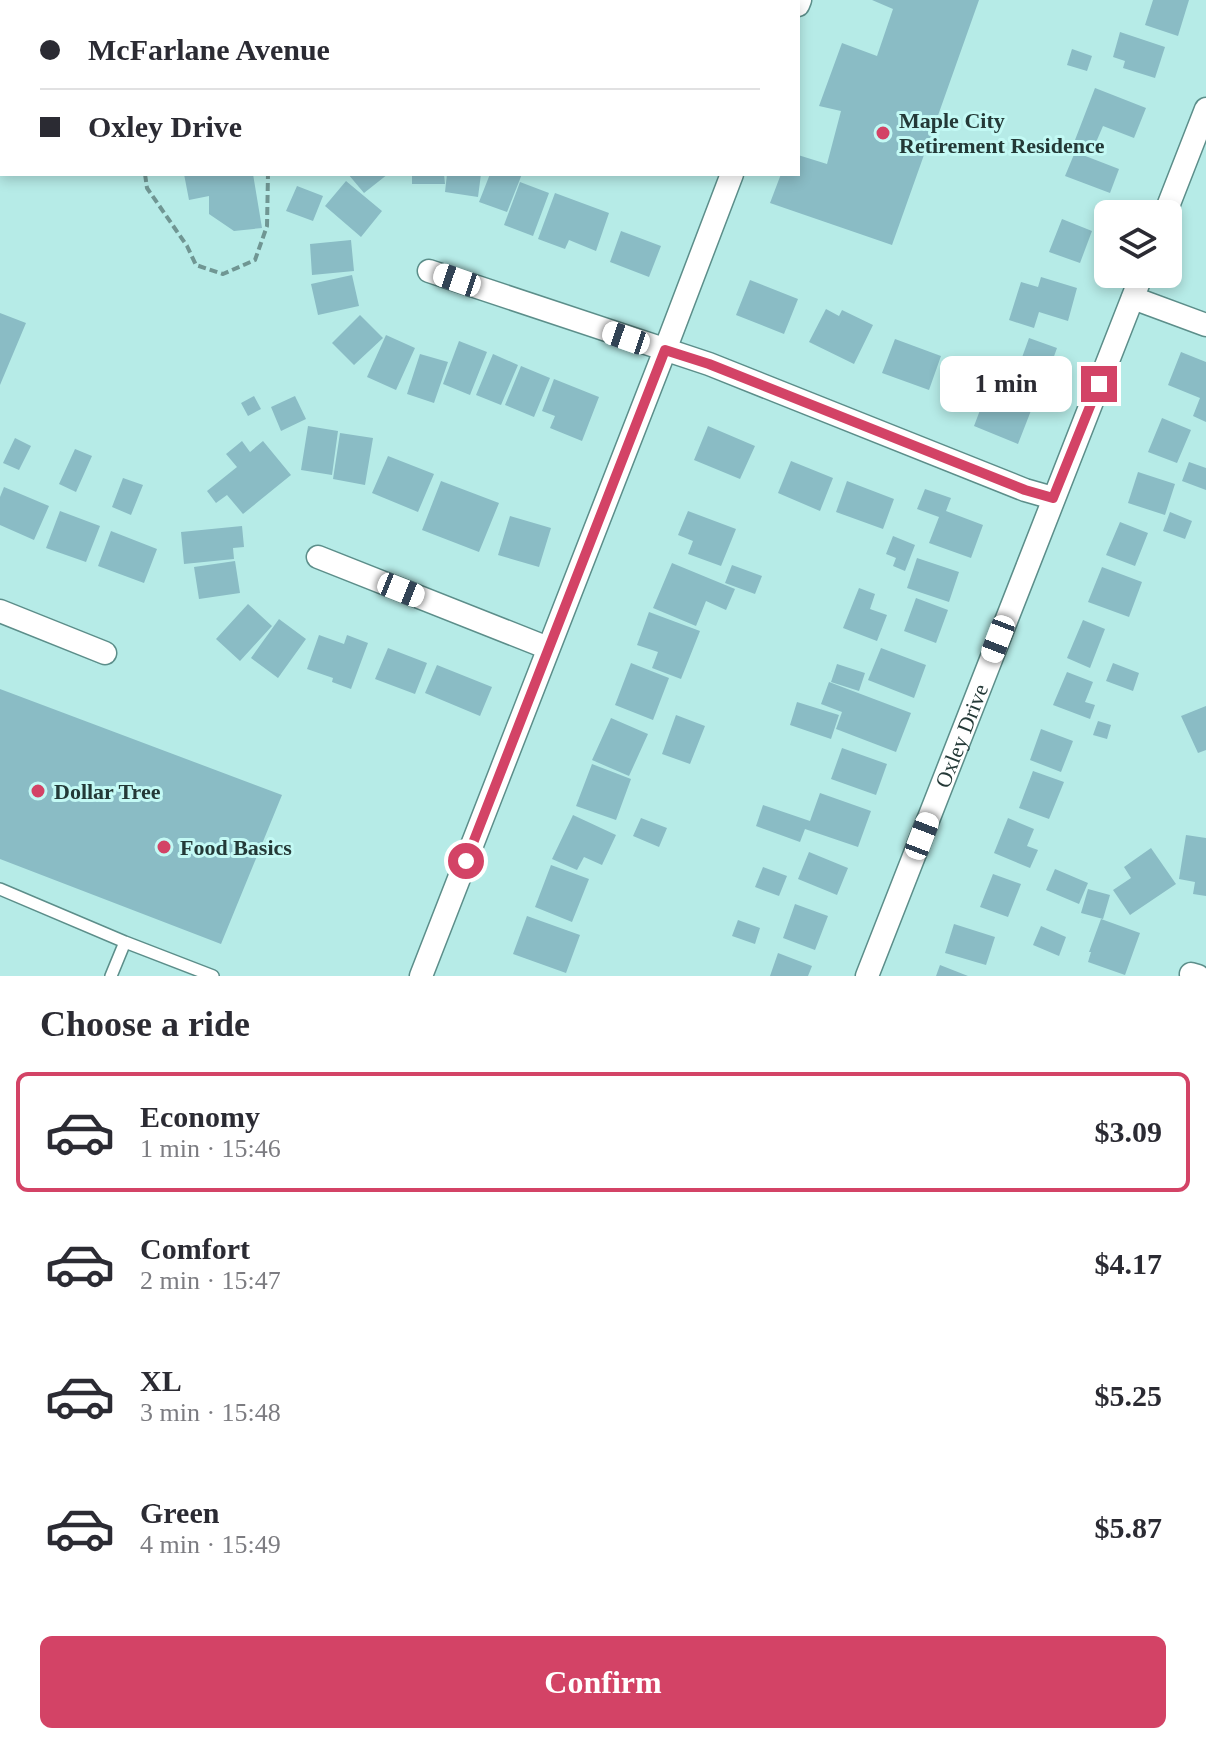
<!DOCTYPE html>
<meta charset="utf-8">
<style>
body{margin:0;font-family:Georgia,serif;background:#f2f2f3;color:#2b2b33;height:100vh;display:flex;flex-direction:column;font-size:30px;white-space:nowrap}
*{box-sizing:border-box;margin:0}
p{font-size:26px;color:#7c7c81}
.icon{flex:none;width:44px;height:44px;fill:none;stroke:currentColor;stroke-width:2;stroke-linecap:round;stroke-linejoin:round}
.map{position:relative;height:976px;overflow:hidden}
.sheet{display:flex;flex-direction:column;background:#fff;flex:1}
.sheet>*{flex:none}
.top-card{position:absolute;left:0px;top:0px;width:800px;height:176px;box-shadow:0 4px 12px #0003;display:grid;align-content:center;height:176px;padding:0 40px;background:#fff}
.buttons{position:absolute;left:1094px;top:200px;display:grid;gap:16px}
.buttons a{display:grid;place-items:center;width:88px;height:88px;border-radius:12px;background:#fff;box-shadow:0 4px 12px #0003;font-size:40px}
.end{position:absolute;width:36px;height:36px;margin:-18px;border:10px solid #d34366;background:#fff;box-shadow:0 0 0 4px #fff}
.from{border-radius:50%}
.bubble{position:absolute;height:56px;border-radius:12px;background:#fff;box-shadow:0 4px 12px #0003;font-size:26px;font-weight:800;line-height:56px;text-align:center}
.car{position:absolute;width:24px;height:48px;margin:-24px -12px;border-radius:10px;box-shadow:0 0 6px 2px #0007;background:linear-gradient(#fff 24%,#345 0 40%,#fff 0 76%,#345 0 86%,#fff 0)}
.top-card b{display:flex;align-items:center;gap:28px;height:76px;font-size:30px}
.top-card b+b{border-top:2px solid #e1e1e2}
.top-card i{width:20px;height:20px;background:#2b2b33}
ul{padding:0;list-style:none}
li{display:flex;align-items:center;gap:24px;height:120px;margin:0 16px 12px;padding:0 24px;border:4px solid transparent;border-radius:12px}
li div{flex:1}
li b{display:block;font-size:30px}
li em{font-style:normal;font-weight:800}
li.current{border-color:#d34366}
li>.icon{width:72px;height:72px;stroke-width:1.5}
h2{padding:0 40px;font-size:36px;line-height:96px}
.primary-button{display:flex;gap:16px;margin-top:auto;padding:16px 40px}
.primary-button a{flex:1;height:92px;border-radius:12px;background:#d34366;color:#fff;font-size:32px;font-weight:800;line-height:92px;text-align:center}
.map>svg:first-child{display:block}
</style>
<div class="map">
<svg width="1206" height="976" viewBox="0 0 1206 976">
<rect width="100%" height="100%" fill="#b6ebe7"/>
<!-- building -->
<path fill="#8abcc5" d="M872 0H979L892 245 770 203 781 174H798V155L827 164 841 111 819 106 842 43 877 56 893 9Z
M1153 0H1189L1178 36 1145 25Z
M1120 32 1165 47 1155 78 1123 68 1125 61 1113 57Z
M1072 49 1092 56 1087 71 1067 65Z
M1095 88 1146 108 1134 138 1103 126 1094 147 1075 140Z
M1075 152 1119 169 1110 193 1065 176Z
M184 174H253L262 228 234 231 209 214V196L189 200Z
M348 174H388L364 193Z
M412 174H444L445 184H412Z
M447 174H481L478 197 445 192Z
M490 174H522L507 212 479 202Z
M346 181 382 211 361 237 325 206Z
M520 182 549 193 533 236 504 225Z
M297 186 323 196 313 221 286 211Z
M555 193 609 213 596 251 569 240 565 249 538 239Z
M1062 219 1092 231 1080 263 1049 252Z
M621 231 661 246 649 277 610 262Z
M351 240 354 271 312 275 310 244Z
M352 275 359 306 318 315 311 284Z
M1041 277 1077 288 1068 321 1039 312 1034 328 1009 320 1021 282 1038 287Z
M750 280 798 299 784 334 736 315Z
M826 309 839 316 842 310 873 325 854 364 809 342Z
M0 313 26 323 0 385Z
M360 315 383 338 354 365 332 343Z
M386 335 415 348 396 390 367 377Z
M1029 338 1057 348 1048 373 1020 363Z
M895 339 941 356 929 390 882 373Z
M459 341 487 352 470 395 443 384Z
M1181 352 1206 362V422L1193 416 1200 398 1168 385Z
M420 354 448 362 434 403 407 394Z
M493 354 518 365 501 405 476 395Z
M998 360 1019 368 1011 385 991 378Z
M521 366 550 378 534 417 505 405Z
M554 379 599 397 582 441 550 428 555 416 542 411Z
M990 384 1009 391 1006 398 1032 408 1018 444 974 426Z
M254 396 261 409 248 416 241 403Z
M295 396 306 419 281 431 271 407Z
M1162 418 1191 430 1177 463 1148 452Z
M308 426 338 431 332 475 301 470Z
M708 426 755 446 740 479 694 460Z
M340 433 373 438 365 485 333 479Z
M15 438 31 446 19 470 3 463Z
M242 441 250 452 263 441 291 475 243 514 227 495 216 503 207 491 237 467 226 454Z
M75 449 92 456 76 492 59 484Z
M388 456 434 474 418 512 372 493Z
M791 461 833 478 820 511 778 493Z
M1189 462 1206 468V490L1182 481Z
M1138 472 1175 484 1165 515 1128 503Z
M123 478 143 485 131 515 112 507Z
M441 481 499 503 479 552 422 530Z
M847 481 894 499 883 529 836 512Z
M4 487 49 506 34 540 0 525V497Z
M925 489 951 498 946 511 983 525 971 558 929 543 939 517 917 509Z
M60 511 100 526 86 562 46 548Z
M688 511 736 529 721 566 688 554 693 541 678 535Z
M1170 512 1192 521 1185 539 1163 531Z
M510 516 551 528 539 567 498 555Z
M1120 522 1148 533 1135 566 1106 555Z
M242 526 244 547 233 548 234 559 184 564 181 532Z
M111 531 157 549 144 583 98 566Z
M893 536 915 545 905 571 893 566 896 558 886 554Z
M917 558 959 572 949 602 907 588Z
M235 561 240 593 199 599 194 567Z
M672 563 735 589 726 610 706 601 696 626 653 608Z
M732 565 762 576 755 594 725 583Z
M1102 567 1142 582 1129 617 1088 602Z
M859 588 875 594 870 609 887 615 877 641 843 628Z
M916 598 948 610 936 643 904 631Z
M248 604 272 626 240 661 216 639Z
M649 612 700 631 681 679 652 668 658 652 637 645Z
M279 619 306 639 278 678 251 658Z
M1083 620 1105 629 1090 668 1067 658Z
M319 635 344 644 347 635 368 643 351 689 332 682 333 678 307 669Z
M388 648 427 663 415 694 375 679Z
M881 648 926 665 914 698 868 680Z
M631 663 669 678 653 720 615 705Z
M1113 663 1139 673 1133 691 1106 681Z
M837 664 865 673 859 691 831 682Z
M437 665 492 687 480 716 425 693Z
M1067 672 1093 682 1085 702 1095 705 1090 719 1053 705Z
M829 682 911 713 896 752 836 729 842 712 821 704Z
M0 689 282 795 221 944 0 859Z
M797 702 839 715 831 739 790 725Z
M1206 706V750L1198 753 1181 716Z
M676 715 705 726 690 764 662 754Z
M611 718 648 734 629 776 592 760Z
M1098 721 1111 725 1107 739 1093 735Z
M1041 729 1073 741 1061 772 1030 760Z
M842 748 887 764 876 795 831 779Z
M592 764 631 779 616 820 576 806Z
M1033 771 1064 782 1049 819 1019 808Z
M820 793 871 811 858 847 805 829 800 842 756 826 763 805 810 821Z
M573 815 616 835 602 865 584 857 577 870 552 859Z
M641 818 667 828 659 847 633 836Z
M1008 818 1034 829 1027 846 1038 850 1030 868 994 853Z
M1186 835 1206 838V896L1193 894 1195 882 1179 879Z
M1151 848 1176 884 1130 915 1113 890 1131 878 1124 867Z
M809 852 848 868 837 895 798 879Z
M551 865 589 879 572 922 535 907Z
M763 867 787 876 779 896 755 887Z
M1055 869 1088 883 1079 904 1046 890Z
M993 874 1021 884 1008 917 980 907Z
M1088 889 1110 895 1103 919 1081 913Z
M795 904 828 916 815 950 783 938Z
M527 916 580 935 566 973 513 954Z
M1101 919 1140 933 1125 975 1088 962 1091 952H1089Z
M738 920 760 928 755 944 732 936Z
M954 924 995 937 986 965 945 953Z
M1041 926 1066 937 1059 956 1033 945Z
M778 953 812 966 808 976H770Z
M940 965 968 976H936Z"/>
<g fill="none" stroke-linecap="round" stroke-linejoin="round">
<defs>
<path id="service" d="M553 2 554 0
M0 889 125 942 213 976
M111 976 125 942"/>
<g id="minor">
<path d="M798 5 800 0"/>
<path d="M1165 214 1206 109"/>
<path d="M429 271 709 364 1025 490 1053 498"/>
<path d="M1133 298 1206 325"/>
<path d="M318 557 548 648"/>
<path d="M0 611 105 653"/>
<path d="M1191 974 1198 976"/>
<path d="M421 976 665 350 732 174"/>
<path id="s1" d="M867 976 1142 274"/>
</g>
</defs>
<!-- service casing -->
<use href="#service" stroke="#5c8e8a" stroke-width="14"/>
<!-- minor casing -->
<use href="#minor" stroke="#5c8e8a" stroke-width="25"/>
<!-- path -->
<path stroke="#709693" stroke-width="4" stroke-dasharray="8 4" stroke-linecap="butt" d="M303 2V1
M0 45 2 44
M145 174 147 188 187 246 196 265 223 274 255 260 267 226 268 174"/>
<!-- service -->
<use href="#service" stroke="#fff" stroke-width="11"/>
<!-- minor -->
<use href="#minor" stroke="#fff" stroke-width="22"/>
</g>
<g fill="none" stroke-linecap="round" stroke-linejoin="round">
<!-- route -->
<path stroke="#d34366" stroke-width="10" d="M466 861 665 350 709 364 1025 490 1053 498 1099 384"/>
</g>
<!-- markers -->
<g fill="#d34366" stroke="#c3f9f4" stroke-width="3">
<circle cx="883" cy="133" r="8"/>
<circle cx="38" cy="791" r="8"/>
<circle cx="164" cy="847" r="8"/>
</g>
<g text-anchor="middle" stroke-width="6" stroke-linejoin="round" paint-order="stroke">
<!-- poi labels -->
<g font-size="22" font-weight="bold" fill="#243937" stroke="#c3f9f4" text-anchor="start">
<text x="899" y="128">Maple City<tspan x="899" dy="25">Retirement Residence</tspan></text>
<text x="54" y="799">Dollar Tree</text>
<text x="180" y="855">Food Basics</text>
</g>
<!-- street labels -->
<g font-size="22" fill="#243937" stroke="#c3f9f4">
<text dy="8" stroke="none"><textPath href="#s1" startOffset="258">Oxley Drive</textPath></text>
</g>
</g>
</svg>
<div class="buttons">
<a><svg class="icon" aria-label="layers" viewBox="0 0 24 24"><path d="M12 4l9 5-9 5-9-5zM3 14l9 5 9-5"/></svg></a>
</div>
<i class="end from" style="left:466px;top:861px"></i>
<i class="end" style="left:1099px;top:384px"></i>
<div class="bubble" style="left:940px;top:356px;width:132px">1 min</div>
<i class="car" style="left:457px;top:280px;rotate:289deg"></i>
<i class="car" style="left:626px;top:338px;rotate:289deg"></i>
<i class="car" style="left:401px;top:590px;rotate:112deg"></i>
<i class="car" style="left:998px;top:639px;rotate:201deg"></i>
<i class="car" style="left:922px;top:836px;rotate:21deg"></i>
<div class="top-card">
<b><i class="from"></i>McFarlane Avenue</b>
<b><i></i>Oxley Drive</b>
</div>
</div>
<section class="sheet">
<h2>Choose a ride</h2>
<ul>
<li class="current"><svg class="icon" aria-label="car" viewBox="0 0 24 24"><path d="M5 17H2v-5l4-1 3-4h7l3 4 3 1v5h-3M9 17h6M6 11h13"/><circle cx="7" cy="17" r="2"/><circle cx="17" cy="17" r="2"/></svg><div><b>Economy</b><p>1 min · 15:46</p></div><em>$3.09</em></li>
<li><svg class="icon" aria-label="car" viewBox="0 0 24 24"><path d="M5 17H2v-5l4-1 3-4h7l3 4 3 1v5h-3M9 17h6M6 11h13"/><circle cx="7" cy="17" r="2"/><circle cx="17" cy="17" r="2"/></svg><div><b>Comfort</b><p>2 min · 15:47</p></div><em>$4.17</em></li>
<li><svg class="icon" aria-label="car" viewBox="0 0 24 24"><path d="M5 17H2v-5l4-1 3-4h7l3 4 3 1v5h-3M9 17h6M6 11h13"/><circle cx="7" cy="17" r="2"/><circle cx="17" cy="17" r="2"/></svg><div><b>XL</b><p>3 min · 15:48</p></div><em>$5.25</em></li>
<li><svg class="icon" aria-label="car" viewBox="0 0 24 24"><path d="M5 17H2v-5l4-1 3-4h7l3 4 3 1v5h-3M9 17h6M6 11h13"/><circle cx="7" cy="17" r="2"/><circle cx="17" cy="17" r="2"/></svg><div><b>Green</b><p>4 min · 15:49</p></div><em>$5.87</em></li>
</ul>
<div class="primary-button"><a>Confirm</a></div>
</section>
